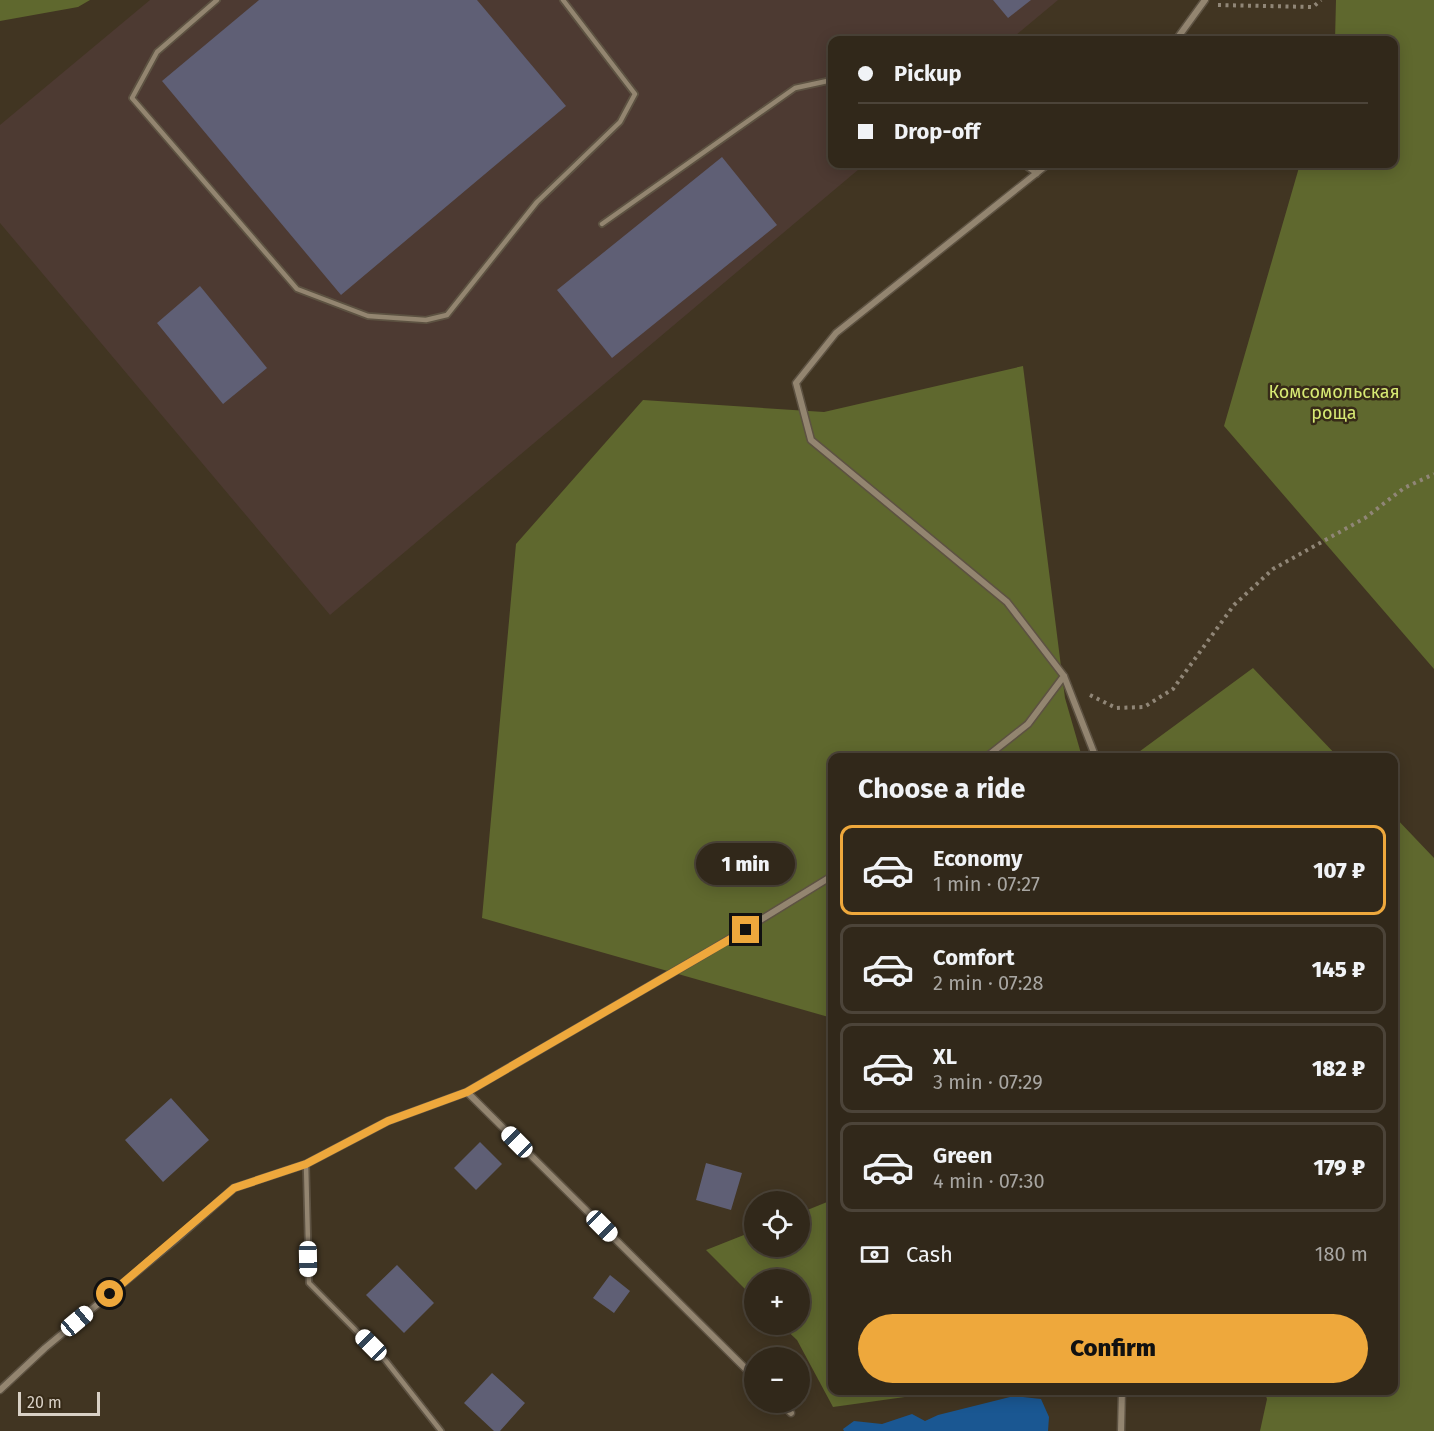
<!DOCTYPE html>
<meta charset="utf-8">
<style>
body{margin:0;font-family:"Fira Sans",sans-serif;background:#3d3427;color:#f1f3f6;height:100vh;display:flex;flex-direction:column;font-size:22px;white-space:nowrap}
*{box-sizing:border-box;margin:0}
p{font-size:20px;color:#a8a6a2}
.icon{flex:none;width:33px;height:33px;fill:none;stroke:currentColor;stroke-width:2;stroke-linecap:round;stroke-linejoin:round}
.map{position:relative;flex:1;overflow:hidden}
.panel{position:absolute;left:828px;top:753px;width:570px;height:642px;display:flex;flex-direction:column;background:#31281a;border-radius:12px;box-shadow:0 3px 15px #0003,0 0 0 2px #4c4439}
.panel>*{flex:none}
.banner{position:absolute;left:828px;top:36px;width:570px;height:132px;border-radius:12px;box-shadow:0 3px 15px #0003,0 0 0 2px #4c4439;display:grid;align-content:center;height:132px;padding:0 30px;background:#31281a}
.buttons{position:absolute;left:744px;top:1191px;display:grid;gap:12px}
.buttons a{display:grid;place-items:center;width:66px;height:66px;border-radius:50%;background:#31281a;box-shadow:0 3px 15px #0003,0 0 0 2px #4c4439;font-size:30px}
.scale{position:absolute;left:18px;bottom:15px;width:82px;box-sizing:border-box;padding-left:6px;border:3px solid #d9d1c6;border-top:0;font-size:16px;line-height:21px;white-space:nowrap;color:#d9d1c6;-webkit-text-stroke:4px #372b18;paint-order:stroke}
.end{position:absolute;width:27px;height:27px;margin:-14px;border:8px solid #eea83c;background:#111;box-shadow:0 0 0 3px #111}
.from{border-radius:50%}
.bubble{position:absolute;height:42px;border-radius:21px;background:#31281a;box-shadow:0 3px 15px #0003,0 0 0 2px #4c4439;font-size:20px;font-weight:800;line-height:42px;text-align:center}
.car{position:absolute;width:18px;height:36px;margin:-18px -9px;border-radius:8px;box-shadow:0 0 4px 2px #0007;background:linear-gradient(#fff 24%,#345 0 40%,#fff 0 76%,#345 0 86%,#fff 0)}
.banner b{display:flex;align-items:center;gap:21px;height:57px;font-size:22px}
.banner b+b{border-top:2px solid #4c4439}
.banner i{width:15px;height:15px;background:#f1f3f6}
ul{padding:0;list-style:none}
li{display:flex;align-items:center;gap:18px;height:90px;margin:0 12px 9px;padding:0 18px;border:3px solid #4c4439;border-radius:12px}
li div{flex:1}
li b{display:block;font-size:22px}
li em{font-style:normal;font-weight:800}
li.current{border-color:#eea83c}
li>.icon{width:54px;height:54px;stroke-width:1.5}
h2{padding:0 30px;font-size:27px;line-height:72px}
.pay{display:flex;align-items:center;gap:15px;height:66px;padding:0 30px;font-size:22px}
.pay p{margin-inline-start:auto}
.action{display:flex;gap:12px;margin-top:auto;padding:12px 30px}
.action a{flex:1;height:69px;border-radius:36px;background:#eea83c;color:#111;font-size:24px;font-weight:800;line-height:69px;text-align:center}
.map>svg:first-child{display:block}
</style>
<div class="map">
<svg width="1434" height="1431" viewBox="0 0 1434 1431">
<rect width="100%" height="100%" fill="#413522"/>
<!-- industrial -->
<path fill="#4d3a32" d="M150 0H1058L1010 40H832V164H865L330 615 0 223V125Z"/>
<!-- green -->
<path fill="#5f682e" d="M0 0H90L78 7 0 21Z
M1336 0H1434V669L1224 426 1300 164H1394V40H1335Z
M1023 366 1065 698 1082 757 832 758V1018L482 918 516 544 643 400 824 412Z
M1253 668 1338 757H1132Z
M1394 816 1434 858V1431H1260L1267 1399 1264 1391 1394 1390Z
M832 1200V1390L948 1391 833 1407 797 1340 781 1325 800 1324V1280H754V1298L706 1250 754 1231V1246H800V1213Z"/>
<!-- water -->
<path fill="#1a5792" d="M1014 1396 1041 1399 1049 1417 1048 1431H844L843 1429 854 1421 882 1424 912 1414 925 1421 938 1415Z"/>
<!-- building -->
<path fill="#5f5f75" d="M259 0H477L566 106 341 295 162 81Z
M993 0H1031L1008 18Z
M722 157 777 225 612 358 557 290Z
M200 286 267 368 223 404 157 323Z
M171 1098 209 1140 163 1182 125 1140Z
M480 1142 502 1164 476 1190 454 1168Z
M706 1163 742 1173 731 1210 696 1200Z
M397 1265 434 1303 404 1333 366 1295Z
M610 1275 630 1291 614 1313 593 1298Z
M492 1373 525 1403 500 1431H494L464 1403Z"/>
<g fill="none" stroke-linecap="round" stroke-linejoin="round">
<defs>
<path id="service" d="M217 0 157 52 132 98 297 289 368 316 426 320 447 315 537 202 620 122 635 94 563 0
M1023 164 1037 174
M602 224 795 88 832 80
M306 1164 309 1283 386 1361 441 1431"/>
<path id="minor" d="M1176 40 1205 0
M1048 164 836 333 796 383 811 440 1007 602 1064 676 1096 758
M985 758 1028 724 1064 676
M467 1092 754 1377
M0 1390 45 1348 175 1240 234 1188 306 1164 388 1121 467 1092 708 952 832 876
M780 1402 791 1413
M1121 1431 1122 1390"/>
</defs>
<!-- service casing -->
<use href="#service" stroke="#5d5242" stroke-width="8"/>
<!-- minor casing -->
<use href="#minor" stroke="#5d5242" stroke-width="9"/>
<!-- path -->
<path stroke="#908677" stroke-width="4" stroke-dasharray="3 4.5" stroke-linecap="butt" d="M1218 5 1313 7 1321 0
M1090 695 1116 708 1144 707 1173 689 1234 605 1273 569 1365 518 1404 488 1434 474"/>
<!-- service -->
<use href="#service" stroke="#938570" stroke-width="4.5"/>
<!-- minor -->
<use href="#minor" stroke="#938570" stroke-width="6"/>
</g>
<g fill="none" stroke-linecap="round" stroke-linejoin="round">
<!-- route -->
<path stroke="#eea83c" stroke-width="8" d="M110 1294 234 1188 306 1164 388 1121 467 1092 746 930"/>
</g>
<g text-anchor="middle" stroke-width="5" stroke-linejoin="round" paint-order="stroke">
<!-- park labels -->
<g font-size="18" fill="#d7e973" stroke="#372b18">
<text x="1334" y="398">Комсомольская<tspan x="1334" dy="21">роща</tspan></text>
</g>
</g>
</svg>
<div class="buttons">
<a><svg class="icon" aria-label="locate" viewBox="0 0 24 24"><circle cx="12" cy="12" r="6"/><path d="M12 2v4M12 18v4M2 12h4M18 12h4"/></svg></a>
<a>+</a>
<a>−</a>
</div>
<div class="scale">20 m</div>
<i class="end from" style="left:110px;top:1294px"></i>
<i class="end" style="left:746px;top:930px"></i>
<div class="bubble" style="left:696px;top:843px;width:99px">1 min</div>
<i class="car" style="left:517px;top:1142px;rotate:315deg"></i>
<i class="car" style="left:602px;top:1226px;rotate:135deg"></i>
<i class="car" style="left:308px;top:1259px;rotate:179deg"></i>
<i class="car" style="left:77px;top:1321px;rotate:50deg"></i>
<i class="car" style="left:371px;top:1345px;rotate:315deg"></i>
<div class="banner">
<b><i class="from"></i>Pickup</b>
<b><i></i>Drop-off</b>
</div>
<section class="panel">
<h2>Choose a ride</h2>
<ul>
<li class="current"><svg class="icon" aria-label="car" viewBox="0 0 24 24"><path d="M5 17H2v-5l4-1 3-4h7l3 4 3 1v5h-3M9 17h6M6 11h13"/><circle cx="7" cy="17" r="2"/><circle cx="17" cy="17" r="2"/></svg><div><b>Economy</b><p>1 min · 07:27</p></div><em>107 ₽</em></li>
<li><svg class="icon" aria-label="car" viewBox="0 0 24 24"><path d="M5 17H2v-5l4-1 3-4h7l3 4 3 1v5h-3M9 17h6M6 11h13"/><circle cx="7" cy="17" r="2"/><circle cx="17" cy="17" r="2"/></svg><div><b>Comfort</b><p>2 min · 07:28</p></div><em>145 ₽</em></li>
<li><svg class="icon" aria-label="car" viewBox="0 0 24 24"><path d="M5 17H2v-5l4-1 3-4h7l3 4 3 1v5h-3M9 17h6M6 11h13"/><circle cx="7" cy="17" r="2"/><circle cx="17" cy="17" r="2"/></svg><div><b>XL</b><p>3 min · 07:29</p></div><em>182 ₽</em></li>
<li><svg class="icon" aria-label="car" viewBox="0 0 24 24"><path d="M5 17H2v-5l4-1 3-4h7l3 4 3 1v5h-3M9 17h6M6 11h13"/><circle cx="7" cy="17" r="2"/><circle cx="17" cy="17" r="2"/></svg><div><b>Green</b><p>4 min · 07:30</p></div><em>179 ₽</em></li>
</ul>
<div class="pay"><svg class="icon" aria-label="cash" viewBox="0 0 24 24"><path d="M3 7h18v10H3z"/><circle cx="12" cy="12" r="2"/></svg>Cash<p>180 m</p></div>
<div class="action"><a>Confirm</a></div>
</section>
</div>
